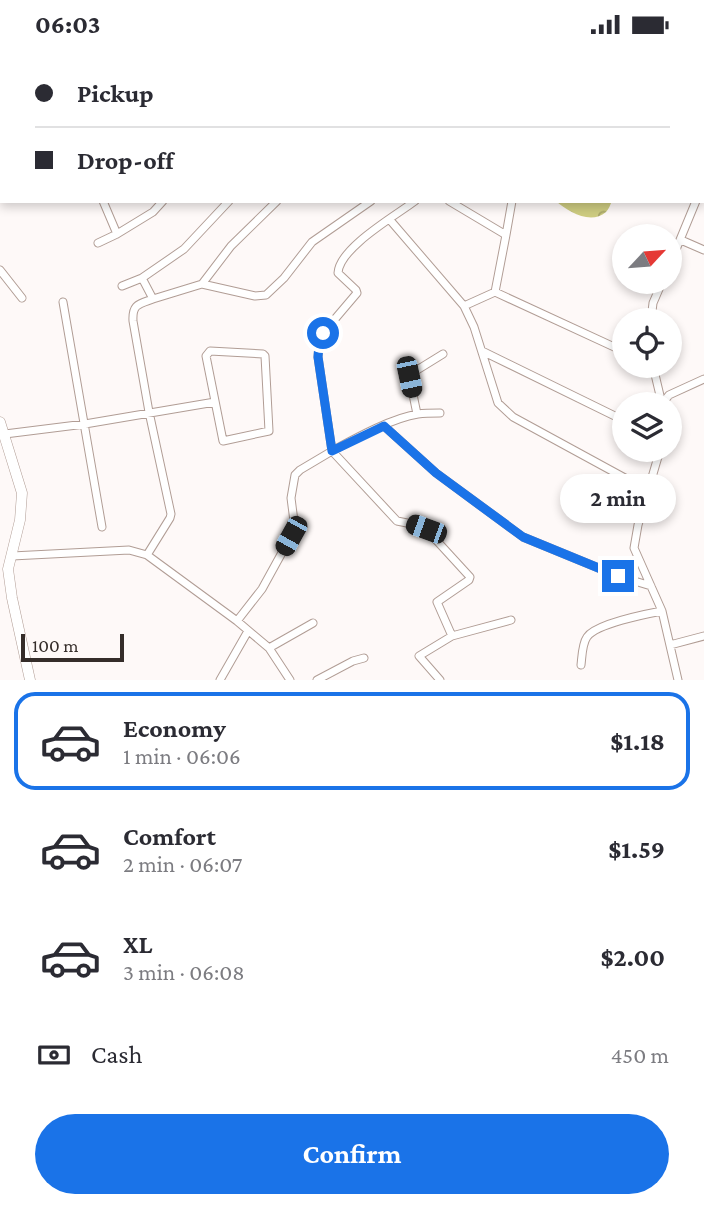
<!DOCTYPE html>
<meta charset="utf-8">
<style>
body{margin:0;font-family:"Crimson Pro",serif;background:#f2f2f3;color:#2b2b33;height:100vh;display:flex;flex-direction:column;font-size:26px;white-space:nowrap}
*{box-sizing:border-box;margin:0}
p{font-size:23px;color:#7c7c81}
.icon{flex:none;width:38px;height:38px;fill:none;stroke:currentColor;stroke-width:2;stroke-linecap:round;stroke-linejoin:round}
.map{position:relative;height:631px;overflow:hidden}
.side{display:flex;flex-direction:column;background:#fff;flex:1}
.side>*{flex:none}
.hud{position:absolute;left:0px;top:0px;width:705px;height:154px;box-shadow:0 4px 10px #0003;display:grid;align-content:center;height:154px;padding:0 35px;background:#fff}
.needle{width:46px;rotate:64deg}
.fabs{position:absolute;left:612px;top:175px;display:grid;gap:14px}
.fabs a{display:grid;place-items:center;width:70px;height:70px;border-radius:50%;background:#fff;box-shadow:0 4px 10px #0003;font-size:35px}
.scale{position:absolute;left:21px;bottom:18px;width:103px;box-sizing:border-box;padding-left:7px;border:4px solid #352d2a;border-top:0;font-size:19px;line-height:24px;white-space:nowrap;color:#352d2a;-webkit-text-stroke:5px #fef9f8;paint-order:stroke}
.end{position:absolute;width:32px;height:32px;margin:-16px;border:9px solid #1a73e8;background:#fff;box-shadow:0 0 0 4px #fff}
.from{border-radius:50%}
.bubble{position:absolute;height:49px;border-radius:24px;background:#fff;box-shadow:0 4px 10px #0003;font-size:23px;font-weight:700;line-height:49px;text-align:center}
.car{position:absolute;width:21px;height:42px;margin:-21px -10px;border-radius:9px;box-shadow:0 0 5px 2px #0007;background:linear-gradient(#222 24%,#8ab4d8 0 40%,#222 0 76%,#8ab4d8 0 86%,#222 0)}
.hud b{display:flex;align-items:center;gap:24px;height:66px;font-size:26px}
.hud b+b{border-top:2px solid #e1e1e2}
.hud i{width:18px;height:18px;background:#2b2b33}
ul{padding:12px 0 0;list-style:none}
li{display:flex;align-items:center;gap:21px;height:98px;margin:0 14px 10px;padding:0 21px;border:4px solid transparent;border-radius:21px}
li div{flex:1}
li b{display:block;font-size:26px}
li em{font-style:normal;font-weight:700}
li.active{border-color:#1a73e8}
li>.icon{width:63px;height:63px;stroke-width:1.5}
.pay{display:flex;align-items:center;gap:18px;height:77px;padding:0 35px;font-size:26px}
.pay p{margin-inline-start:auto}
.action{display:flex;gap:14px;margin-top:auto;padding:14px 35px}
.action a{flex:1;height:80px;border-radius:42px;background:#1a73e8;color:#fff;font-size:28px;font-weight:700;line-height:80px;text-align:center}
.status{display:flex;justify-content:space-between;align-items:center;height:49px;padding:0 35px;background:#fff;direction:ltr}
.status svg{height:19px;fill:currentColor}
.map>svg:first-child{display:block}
</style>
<div class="status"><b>06:03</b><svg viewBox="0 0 49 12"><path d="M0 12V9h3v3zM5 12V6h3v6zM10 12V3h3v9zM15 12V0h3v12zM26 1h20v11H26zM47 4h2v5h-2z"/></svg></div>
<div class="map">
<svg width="704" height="631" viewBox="0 0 704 631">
<defs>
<pattern id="park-crowns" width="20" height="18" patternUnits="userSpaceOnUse" patternTransform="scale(1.75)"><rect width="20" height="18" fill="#cecc81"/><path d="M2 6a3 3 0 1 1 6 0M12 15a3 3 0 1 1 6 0" fill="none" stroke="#a8a66a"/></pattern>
</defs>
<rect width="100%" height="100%" fill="#fef9f8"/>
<!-- park -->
<path fill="url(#park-crowns)" d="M556 152H612C610 156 609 160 606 163 591 176 568 163 556 152Z"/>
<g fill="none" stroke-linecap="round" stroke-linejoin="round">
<defs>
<path id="street" d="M93 0 95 2
M146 0 147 2
M425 0 431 2
M67 2 68 0
M212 2 215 0
M270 2 272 0
M331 2 333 0
M405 2 408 0
M497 2V0
M0 28 2 29
M704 57V58
M0 97 2 98
M704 106V105
M704 136V137
M103 152 117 185 153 163 163 152
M229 152 184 200 142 229 153 250 202 235 231 197 277 152
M449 152 506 186 495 243 625 303
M390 171 464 257 474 278 498 354 513 368 647 441
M506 186 512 152
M681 191 704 201
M98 194 117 185
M670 215 696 152
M0 221 22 249
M202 235 255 247 266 246 284 229 312 193 371 152
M122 237 142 229
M63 253 102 478
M464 257 495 243
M651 271 653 254 662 233
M210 302 263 305 265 307 269 382 223 392 206 307Z
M482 302 625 372
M653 317 662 355
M662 355 669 346 704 330
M440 364C433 364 425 364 418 365 392 369 356 389 332 402L397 472 412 475 426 480 470 528 469 531 437 553 452 587 419 607 440 631
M417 365 409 326 443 305
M384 377 436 424 523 488 618 527 651 537
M5 385 85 375 215 353
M660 401 638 476 634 499 662 562 678 631
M147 506 170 469 171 465 149 363 133 272C132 255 139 255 153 250
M12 507 129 501 147 506 237 572 269 599 290 631
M237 572 262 540 295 480 291 449 295 426 300 421 332 402 318 308 319 295 323 284 357 244 356 241 338 224C339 199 395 167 415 152
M452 587 511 571
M670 596 704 587
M269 599 313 574
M581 616C582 608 582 595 587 588 596 575 646 565 662 562
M220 631 248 582
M317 631 353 612 364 609"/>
<path id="secondary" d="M0 373 22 444 20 471 8 520 12 549 30 631"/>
</defs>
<!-- street casing -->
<use href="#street" stroke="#b19d95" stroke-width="9"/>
<!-- secondary casing -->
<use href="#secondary" stroke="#b19d95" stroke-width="11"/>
<!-- street -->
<use href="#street" stroke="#fff" stroke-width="7"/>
<!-- secondary -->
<use href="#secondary" stroke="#fff" stroke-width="10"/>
</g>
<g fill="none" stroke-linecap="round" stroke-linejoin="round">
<!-- route -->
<path stroke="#1a73e8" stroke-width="9" d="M323 284 319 295 318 308 332 402 384 377 436 424 523 488 618 527"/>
</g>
</svg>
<div class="fabs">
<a><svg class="needle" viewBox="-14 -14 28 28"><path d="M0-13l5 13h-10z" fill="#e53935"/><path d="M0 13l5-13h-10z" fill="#7c7c81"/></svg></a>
<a><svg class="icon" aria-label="locate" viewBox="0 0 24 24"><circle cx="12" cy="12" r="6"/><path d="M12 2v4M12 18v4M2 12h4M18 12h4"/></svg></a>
<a><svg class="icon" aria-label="layers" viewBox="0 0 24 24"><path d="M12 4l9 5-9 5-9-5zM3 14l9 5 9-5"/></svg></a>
</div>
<div class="scale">100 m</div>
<i class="end from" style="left:323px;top:284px"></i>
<i class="end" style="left:618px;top:527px"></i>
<div class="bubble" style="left:560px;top:425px;width:116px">2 min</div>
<i class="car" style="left:409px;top:328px;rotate:168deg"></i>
<i class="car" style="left:426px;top:480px;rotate:290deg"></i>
<i class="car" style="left:291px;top:487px;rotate:209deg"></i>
<div class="hud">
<b><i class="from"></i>Pickup</b>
<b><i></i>Drop-off</b>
</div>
</div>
<section class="side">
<ul>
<li class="active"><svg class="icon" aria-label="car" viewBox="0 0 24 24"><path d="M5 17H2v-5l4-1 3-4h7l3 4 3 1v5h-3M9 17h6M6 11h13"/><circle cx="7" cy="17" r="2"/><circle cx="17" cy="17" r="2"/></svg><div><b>Economy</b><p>1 min · 06:06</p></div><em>$1.18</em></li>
<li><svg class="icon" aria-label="car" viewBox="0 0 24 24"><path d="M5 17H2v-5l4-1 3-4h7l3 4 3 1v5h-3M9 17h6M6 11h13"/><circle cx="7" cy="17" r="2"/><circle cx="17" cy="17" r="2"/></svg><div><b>Comfort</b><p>2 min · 06:07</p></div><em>$1.59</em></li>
<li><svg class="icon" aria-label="car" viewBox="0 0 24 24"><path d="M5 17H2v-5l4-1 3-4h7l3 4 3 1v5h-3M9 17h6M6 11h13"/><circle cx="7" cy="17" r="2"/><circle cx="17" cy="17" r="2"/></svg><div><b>XL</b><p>3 min · 06:08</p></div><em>$2.00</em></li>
</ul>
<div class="pay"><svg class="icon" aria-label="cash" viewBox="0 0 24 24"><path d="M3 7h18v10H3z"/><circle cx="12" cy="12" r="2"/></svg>Cash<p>450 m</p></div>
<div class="action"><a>Confirm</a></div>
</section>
